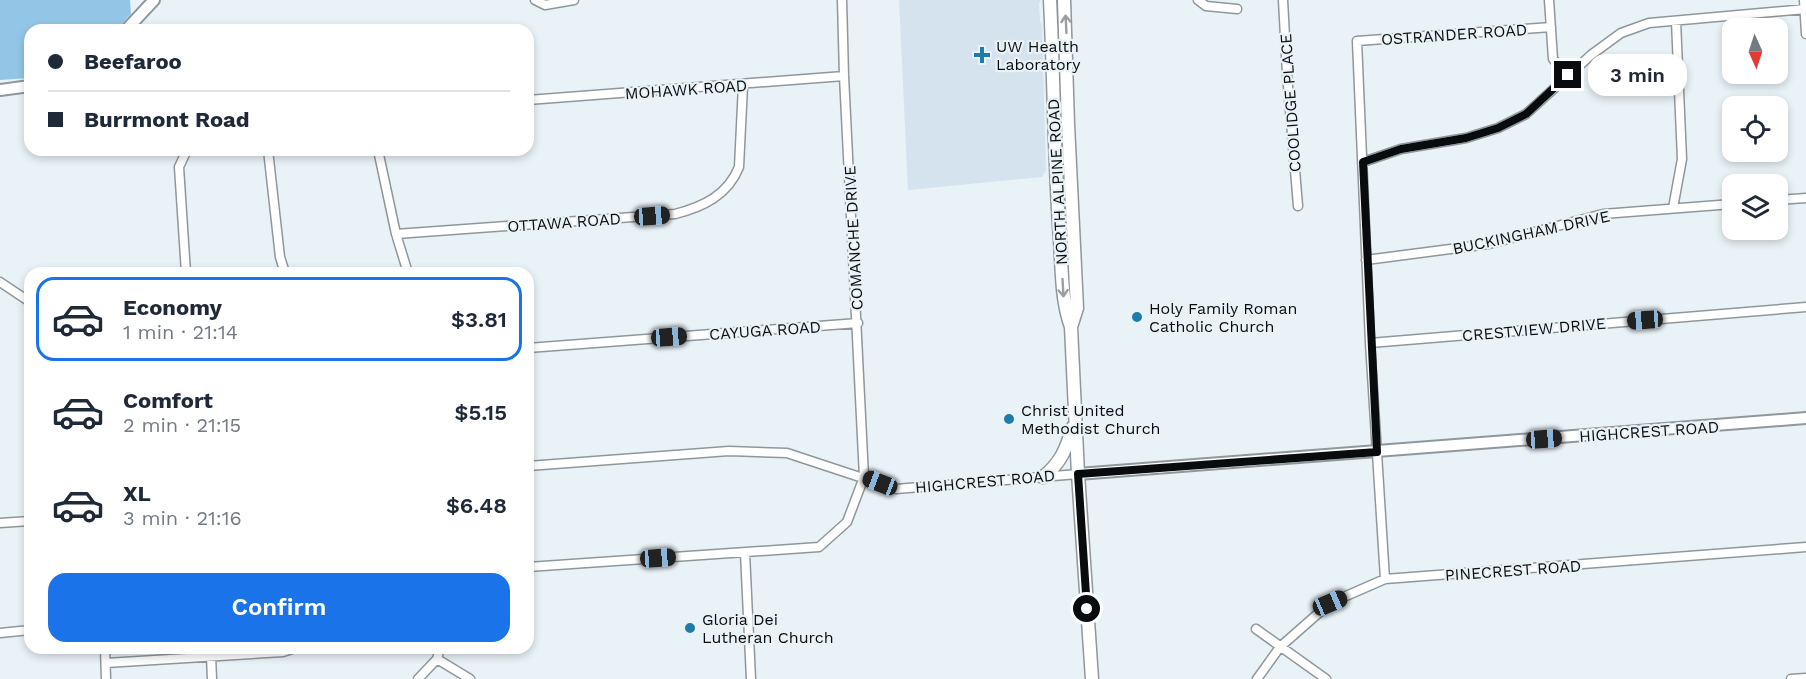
<!DOCTYPE html>
<meta charset="utf-8">
<style>
body{margin:0;font-family:"Work Sans",sans-serif;background:#f6f6f7;color:#1f2937;height:100vh;display:flex;flex-direction:column;font-size:22px;white-space:nowrap}
*{box-sizing:border-box;margin:0}
p{font-size:20px;color:#747a83}
.icon{flex:none;width:33px;height:33px;fill:none;stroke:currentColor;stroke-width:2;stroke-linecap:round;stroke-linejoin:round}
.map{position:relative;flex:1;overflow:hidden}
.sheet{position:absolute;left:24px;top:267px;width:510px;height:387px;display:flex;flex-direction:column;background:#fff;border-radius:18px;box-shadow:0 3px 9px #0003}
.sheet>*{flex:none}
.top-card{position:absolute;left:24px;top:24px;width:510px;height:132px;border-radius:18px;box-shadow:0 3px 9px #0003;display:grid;align-content:center;height:132px;padding:0 24px;background:#fff}
.needle{width:39px;rotate:177deg}
.fabs{position:absolute;left:1722px;top:18px;display:grid;gap:12px}
.fabs a{display:grid;place-items:center;width:66px;height:66px;border-radius:12px;background:#fff;box-shadow:0 3px 9px #0003;font-size:30px}
.end{position:absolute;width:27px;height:27px;margin:-14px;border:8px solid #090c0e;background:#fff;box-shadow:0 0 0 3px #fff}
.from{border-radius:50%}
.bubble{position:absolute;height:42px;border-radius:18px;background:#fff;box-shadow:0 3px 9px #0003;font-size:20px;font-weight:600;line-height:42px;text-align:center}
.car{position:absolute;width:18px;height:36px;margin:-18px -9px;border-radius:8px;box-shadow:0 0 4px 2px #0007;background:linear-gradient(#222 24%,#8ab4d8 0 40%,#222 0 76%,#8ab4d8 0 86%,#222 0)}
.top-card b{display:flex;align-items:center;gap:21px;height:57px;font-size:22px}
.top-card b+b{border-top:2px solid #e0e1e3}
.top-card i{width:15px;height:15px;background:#1f2937}
ul{padding:10px 0 0;list-style:none}
li{display:flex;align-items:center;gap:18px;height:84px;margin:0 12px 9px;padding:0 12px;border:3px solid transparent;border-radius:18px}
li div{flex:1}
li b{display:block;font-size:22px}
li em{font-style:normal;font-weight:600}
li.active{border-color:#1a73e8}
li>.icon{width:54px;height:54px;stroke-width:1.5}
.action{display:flex;gap:12px;margin-top:auto;padding:12px 24px}
.action a{flex:1;height:69px;border-radius:18px;background:#1a73e8;color:#fff;font-size:24px;font-weight:600;line-height:69px;text-align:center}
.map>svg:first-child{display:block}
</style>
<div class="map">
<svg width="1806" height="679" viewBox="0 0 1806 679">
<rect width="100%" height="100%" fill="#e9f2f7"/>
<!-- built -->
<path fill="#d4e3ed" d="M899 0H1041L1039 3 1040 21 1042 25 1046 170 1042 177 908 190Z"/>
<!-- green -->
<path fill="#93c6e6" d="M0 0H130L131 14 116 30H30V78L0 80Z"/>
<g fill="none" stroke-linecap="round" stroke-linejoin="round">
<defs>
<path id="minor" d="M535 0 545 5 574 0
M1198 0 1206 6 1237 9
M1283 0 1287 74 1298 206
M1549 0 1553 59 1568 75
M1804 0 1806 34
M528 100 844 76
M268 150 280 257 285 273
M378 150 396 234 408 273
M1363 162 1401 149 1466 138 1498 128 1526 114 1591 55 1621 33 1649 23 1806 9
M1778 200 1806 198
M1673 208 1682 159 1676 21
M396 234 675 214C703 207 728 195 739 167L743 85
M1366 260 1489 244 1603 214 1732 204
M186 273 179 167 187 150
M0 282 30 302
M1370 343 1806 307
M528 348 858 323
M528 466 729 451 787 453 896 489 1078 474
M0 523 30 521
M745 553 751 679
M528 567 819 547 847 522 864 477 844 76 842 0
M1385 579 1370 343 1357 41 1551 27
M1256 629 1326 679
M0 633 30 630
M105 648 106 679
M211 656 212 679
M437 659 470 679
M106 663 283 652 295 648
M418 679 437 659 440 648
M1257 679 1280 647 1330 603 1385 579 1806 547
M1791 679 1806 678"/>
<path id="tertiary" d="M126 30 154 0
M0 90 30 86
M1078 474 1806 418"/>
<path id="secondary" d="M1050 0C1054 80 1054 160 1060 240 1062 269 1061 299 1071 327L1078 474 1092 679
M1064 0 1068 124 1077 308 1071 327
M1043 477C1061 463 1066 449 1073 427"/>
</defs>
<!-- minor casing -->
<use href="#minor" stroke="#90979c" stroke-width="11"/>
<!-- tertiary casing -->
<use href="#tertiary" stroke="#90979c" stroke-width="14"/>
<!-- secondary casing -->
<use href="#secondary" stroke="#90979c" stroke-width="15"/>
<!-- minor -->
<use href="#minor" stroke="#fff" stroke-width="8"/>
<!-- tertiary -->
<use href="#tertiary" stroke="#fff" stroke-width="10"/>
<!-- secondary -->
<use href="#secondary" stroke="#fff" stroke-width="12"/>
</g>
<!-- one-way arrows -->
<defs><path id="oneway-shaft" d="M-6 0H5M1.5-3L5.5 0L1.5 3" fill="none" stroke-width="1.6" stroke-linecap="round" stroke-linejoin="round" transform="scale(1.5)"/></defs>
<g stroke="#9d9e9f">
<use href="#oneway-shaft" transform="translate(1066 24) rotate(-93)"/>
<use href="#oneway-shaft" transform="translate(1063 288) rotate(87)"/>
</g>
<g fill="none" stroke-linecap="round" stroke-linejoin="round">
<!-- route -->
<path stroke="#090c0e" stroke-width="8" d="M1087 609 1078 474 1377 452 1363 162 1401 149 1466 138 1498 128 1526 114 1568 75"/>
</g>
<!-- markers -->
<g fill="#1f7ca9" stroke="#e9f2f7" stroke-width="2">
<path d="M979 46h6v6h6v6h-6v6h-6v-6h-6v-6h6z"/>
<circle cx="1137" cy="317" r="6"/>
<circle cx="1009" cy="419" r="6"/>
<circle cx="690" cy="628" r="6"/>
</g>
<g text-anchor="middle" stroke-width="4.5" stroke-linejoin="round" paint-order="stroke">
<!-- street labels -->
<g font-size="16" fill="#090c0e" stroke="#e9f2f7">
<text transform="translate(1454 34) rotate(-4)" y="6">OSTRANDER ROAD</text>
<text transform="translate(686 89) rotate(-4)" y="6">MOHAWK ROAD</text>
<text transform="translate(1290 103) rotate(-94)" y="6">COOLIDGE PLACE</text>
<text transform="translate(1057 182) rotate(-93)" y="6">NORTH ALPINE ROAD</text>
<text transform="translate(564 222) rotate(-4)" y="6">OTTAWA ROAD</text>
<text transform="translate(1531 232) rotate(-12)" y="6">BUCKINGHAM DRIVE</text>
<text transform="translate(853 238) rotate(-93)" y="6">COMANCHE DRIVE</text>
<text transform="translate(1534 329) rotate(-5)" y="6">CRESTVIEW DRIVE</text>
<text transform="translate(765 330) rotate(-4)" y="6">CAYUGA ROAD</text>
<text transform="translate(1649 431) rotate(-4)" y="6">HIGHCREST ROAD</text>
<text transform="translate(985 481) rotate(-5)" y="6">HIGHCREST ROAD</text>
<text transform="translate(1513 570) rotate(-4)" y="6">PINECREST ROAD</text>
</g>
<!-- poi labels -->
<g font-size="16" fill="#090c0e" stroke="#e9f2f7" text-anchor="start">
<text x="996" y="52">UW Health<tspan x="996" dy="18">Laboratory</tspan></text>
<text x="1149" y="314">Holy Family Roman<tspan x="1149" dy="18">Catholic Church</tspan></text>
<text x="1021" y="416">Christ United<tspan x="1021" dy="18">Methodist Church</tspan></text>
<text x="702" y="625">Gloria Dei<tspan x="702" dy="18">Lutheran Church</tspan></text>
</g>
</g>
</svg>
<div class="fabs">
<a><svg class="needle" viewBox="-14 -14 28 28"><path d="M0-13l5 13h-10z" fill="#e53935"/><path d="M0 13l5-13h-10z" fill="#747a83"/></svg></a>
<a><svg class="icon" aria-label="locate" viewBox="0 0 24 24"><circle cx="12" cy="12" r="6"/><path d="M12 2v4M12 18v4M2 12h4M18 12h4"/></svg></a>
<a><svg class="icon" aria-label="layers" viewBox="0 0 24 24"><path d="M12 4l9 5-9 5-9-5zM3 14l9 5 9-5"/></svg></a>
</div>
<i class="end from" style="left:1087px;top:609px"></i>
<i class="end" style="left:1568px;top:75px"></i>
<div class="bubble" style="left:1588px;top:54px;width:99px">3 min</div>
<i class="car" style="left:652px;top:216px;rotate:86deg"></i>
<i class="car" style="left:1645px;top:320px;rotate:266deg"></i>
<i class="car" style="left:669px;top:337px;rotate:86deg"></i>
<i class="car" style="left:1544px;top:439px;rotate:86deg"></i>
<i class="car" style="left:880px;top:483px;rotate:291deg"></i>
<i class="car" style="left:658px;top:558px;rotate:86deg"></i>
<i class="car" style="left:1330px;top:603px;rotate:67deg"></i>
<div class="top-card">
<b><i class="from"></i>Beefaroo</b>
<b><i></i>Burrmont Road</b>
</div>
<section class="sheet">
<ul>
<li class="active"><svg class="icon" aria-label="car" viewBox="0 0 24 24"><path d="M5 17H2v-5l4-1 3-4h7l3 4 3 1v5h-3M9 17h6M6 11h13"/><circle cx="7" cy="17" r="2"/><circle cx="17" cy="17" r="2"/></svg><div><b>Economy</b><p>1 min · 21:14</p></div><em>$3.81</em></li>
<li><svg class="icon" aria-label="car" viewBox="0 0 24 24"><path d="M5 17H2v-5l4-1 3-4h7l3 4 3 1v5h-3M9 17h6M6 11h13"/><circle cx="7" cy="17" r="2"/><circle cx="17" cy="17" r="2"/></svg><div><b>Comfort</b><p>2 min · 21:15</p></div><em>$5.15</em></li>
<li><svg class="icon" aria-label="car" viewBox="0 0 24 24"><path d="M5 17H2v-5l4-1 3-4h7l3 4 3 1v5h-3M9 17h6M6 11h13"/><circle cx="7" cy="17" r="2"/><circle cx="17" cy="17" r="2"/></svg><div><b>XL</b><p>3 min · 21:16</p></div><em>$6.48</em></li>
</ul>
<div class="action"><a>Confirm</a></div>
</section>
</div>
